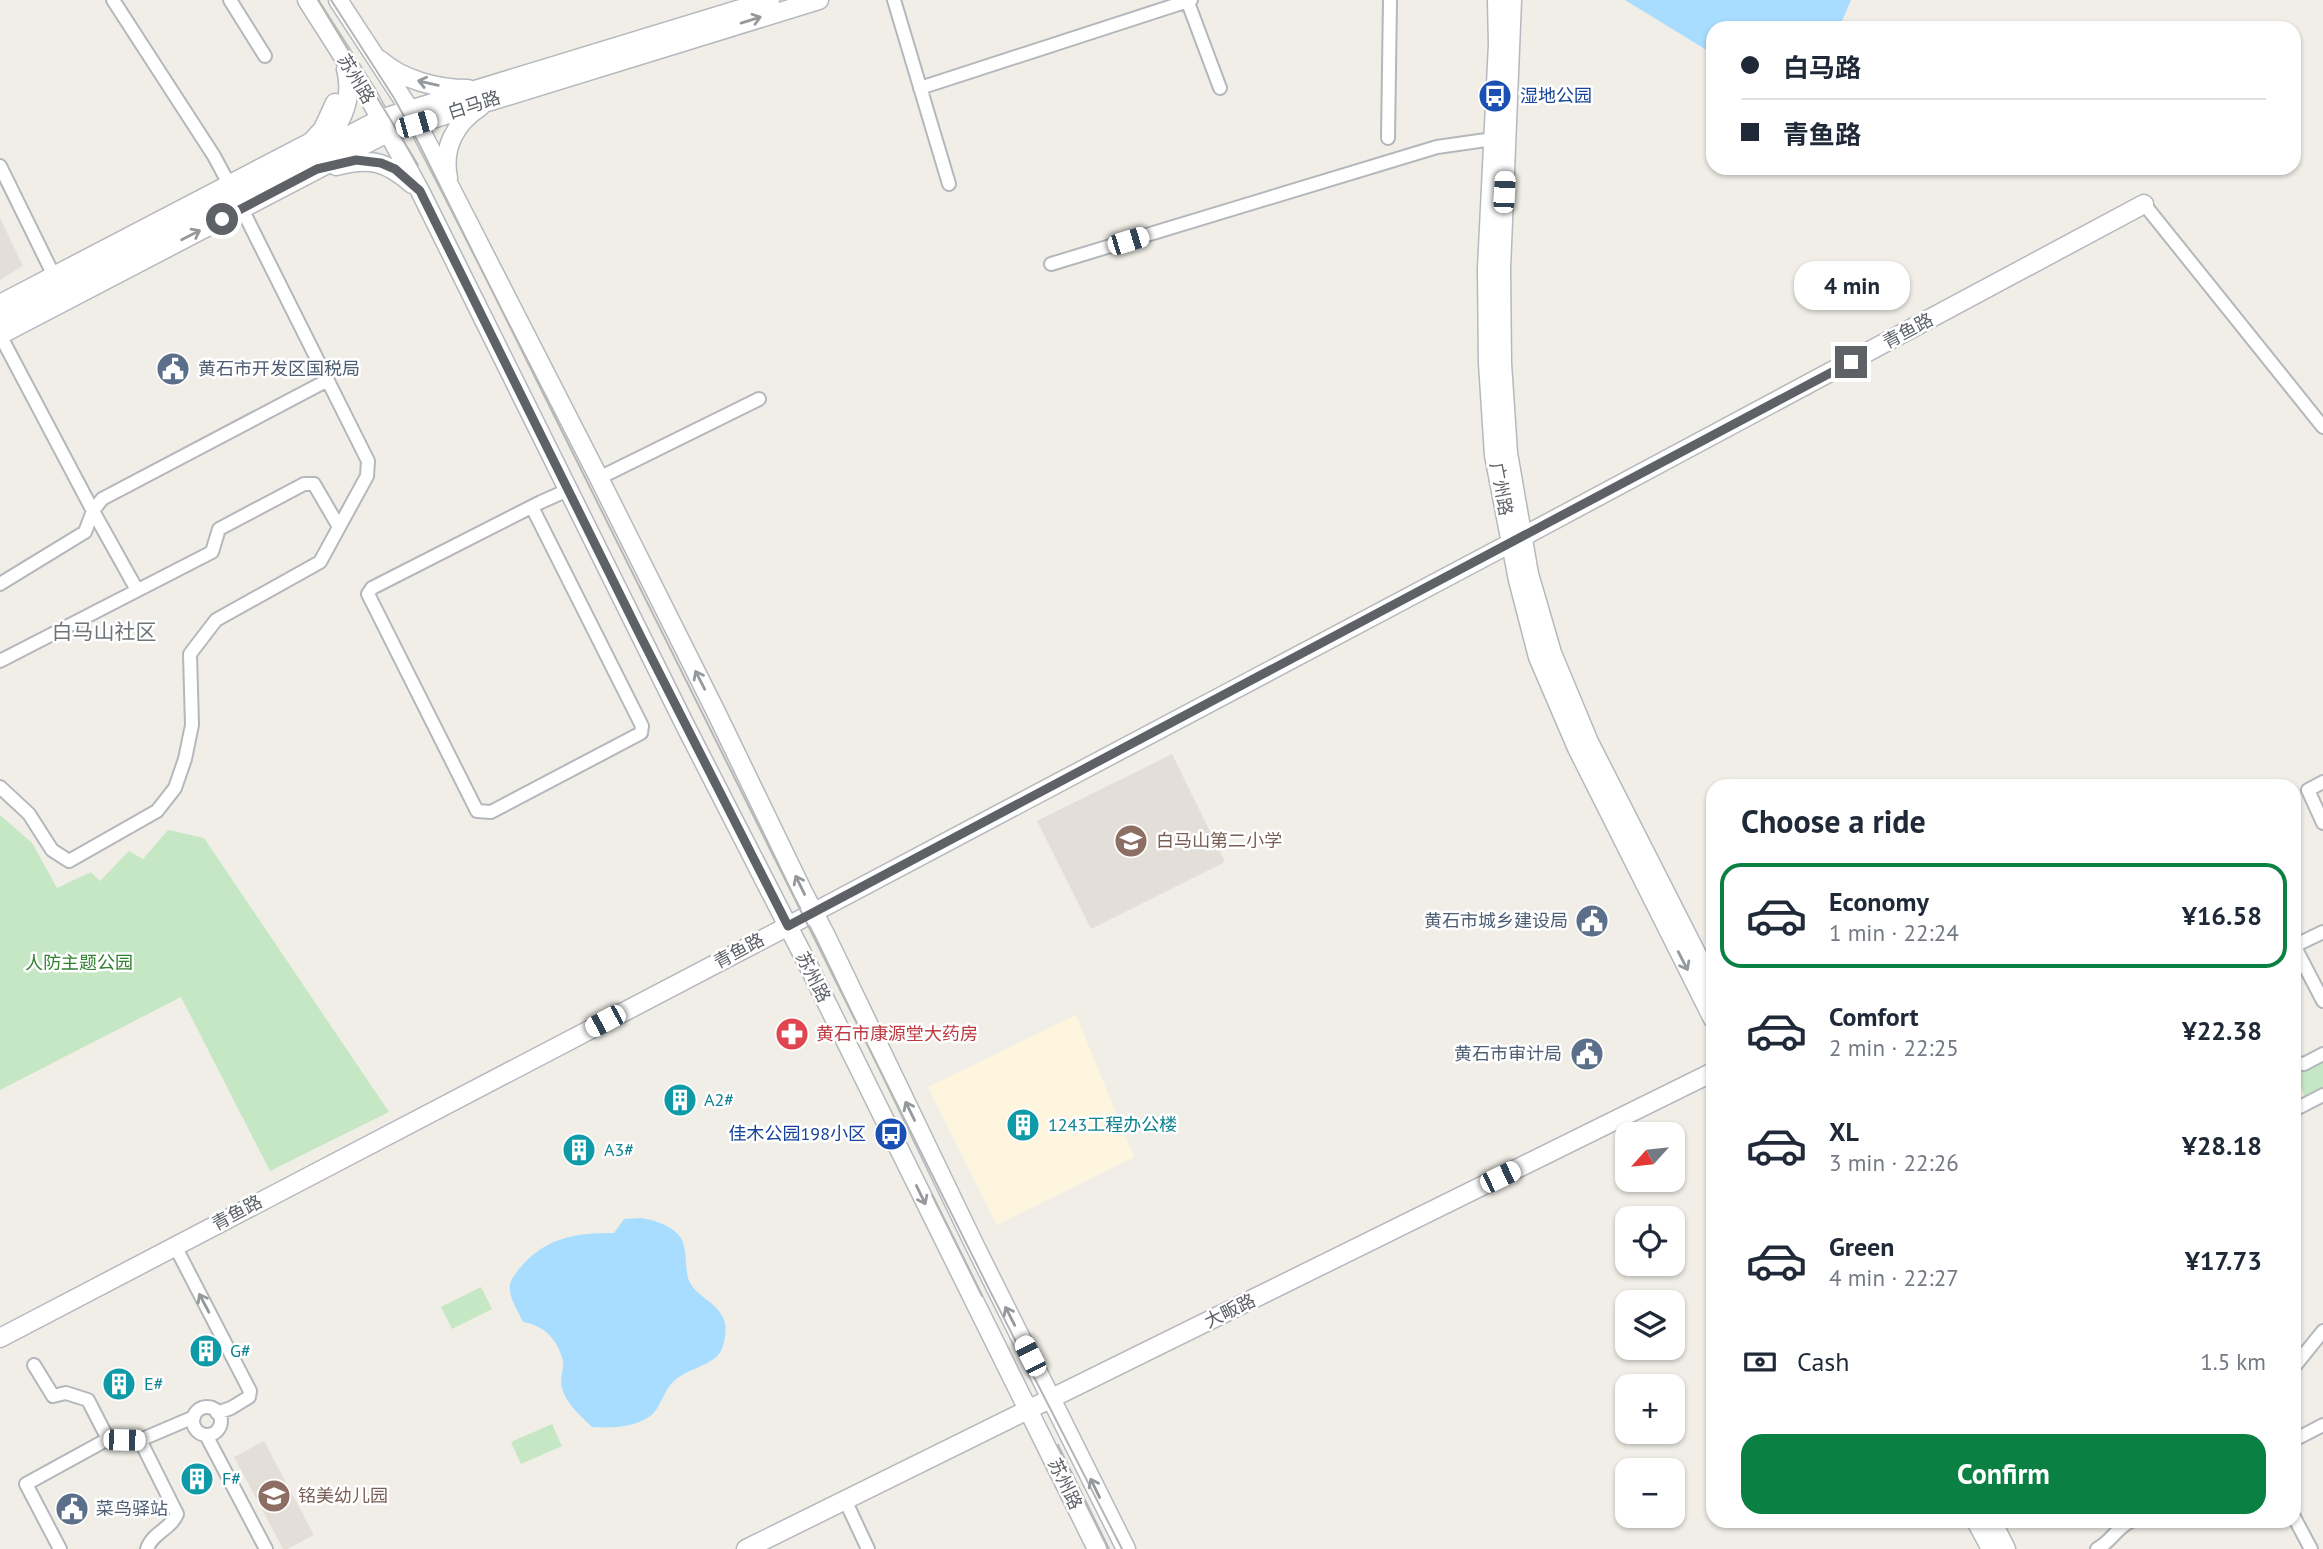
<!DOCTYPE html>
<meta charset="utf-8">
<style>
body{margin:0;font-family:"PT Sans","Noto Sans SC",sans-serif;background:#f2f2f3;color:#1f2937;height:100vh;display:flex;flex-direction:column;font-size:26px;white-space:nowrap}
*{box-sizing:border-box;margin:0}
p{font-size:23px;color:#747a83}
.icon{flex:none;width:38px;height:38px;fill:none;stroke:currentColor;stroke-width:2;stroke-linecap:round;stroke-linejoin:round}
.map{position:relative;flex:1;overflow:hidden}
.panel{position:absolute;left:1706px;top:779px;width:595px;height:749px;display:flex;flex-direction:column;background:#fff;border-radius:21px;box-shadow:0 2px 5px #0004}
.panel>*{flex:none}
.top-card{position:absolute;left:1706px;top:21px;width:595px;height:154px;border-radius:21px;box-shadow:0 2px 5px #0004;display:grid;align-content:center;height:154px;padding:0 35px;background:#fff}
.needle{width:46px;rotate:243deg}
.buttons{position:absolute;left:1615px;top:1122px;display:grid;gap:14px}
.buttons a{display:grid;place-items:center;width:70px;height:70px;border-radius:14px;background:#fff;box-shadow:0 2px 5px #0004;font-size:35px}
.end{position:absolute;width:32px;height:32px;margin:-16px;border:9px solid #5e6267;background:#fff;box-shadow:0 0 0 4px #fff}
.from{border-radius:50%}
.bubble{position:absolute;height:49px;border-radius:21px;background:#fff;box-shadow:0 2px 5px #0004;font-size:23px;font-weight:700;line-height:49px;text-align:center}
.car{position:absolute;width:21px;height:42px;margin:-21px -10px;border-radius:9px;box-shadow:0 0 5px 2px #0007;background:linear-gradient(#fff 24%,#345 0 40%,#fff 0 76%,#345 0 86%,#fff 0)}
.top-card b{display:flex;align-items:center;gap:24px;height:66px;font-size:26px}
.top-card b+b{border-top:2px solid #e0e1e3}
.top-card i{width:18px;height:18px;background:#1f2937}
ul{padding:0;list-style:none}
li{display:flex;align-items:center;gap:21px;height:105px;margin:0 14px 10px;padding:0 21px;border:4px solid transparent;border-radius:21px}
li div{flex:1}
li b{display:block;font-size:26px}
li em{font-style:normal;font-weight:700}
li.selected{border-color:#0b8043}
li>.icon{width:63px;height:63px;stroke-width:1.5}
h2{padding:0 35px;font-size:32px;line-height:84px}
.pay{display:flex;align-items:center;gap:18px;height:77px;padding:0 35px;font-size:26px}
.pay p{margin-inline-start:auto}
.cta{display:flex;gap:14px;margin-top:auto;padding:14px 35px}
.cta a{flex:1;height:80px;border-radius:21px;background:#0b8043;color:#fff;font-size:28px;font-weight:700;line-height:80px;text-align:center}
.map>svg:first-child{display:block}
</style>
<div class="map">
<svg width="2323" height="1549" viewBox="0 0 2323 1549">
<rect width="100%" height="100%" fill="#f0eee7"/>
<!-- commercial -->
<path fill="#fef5de" d="M1076 1015 1134 1157 997 1225 928 1087Z"/>
<!-- education -->
<path fill="#e3dfd8" d="M0 218 23 266 0 280Z
M1172 754 1225 862 1091 929 1037 821Z
M264 1441 314 1535 287 1549H283L234 1457Z"/>
<!-- green -->
<path fill="#c5e7c3" d="M0 815 32 843 57 888 91 872 100 881 129 851 143 859 168 830 204 838 389 1112 270 1171 181 997 0 1090Z
M2323 1056V1087L2305 1096 2294 1075V1070Z
M481 1287 492 1309 452 1329 441 1307Z
M552 1424 562 1446 521 1464 511 1442Z"/>
<!-- water -->
<path fill="#a8ddff" d="M1625 0H1851L1839 28H1713V54Z
M641 1218C654 1220 675 1226 682 1240 687 1251 685 1266 688 1278 694 1297 720 1302 725 1323 727 1331 724 1348 719 1354 708 1367 686 1369 673 1382 663 1391 661 1409 649 1417 632 1428 611 1428 592 1427 581 1416 566 1404 562 1388 559 1380 564 1370 563 1361 558 1340 544 1325 523 1322 519 1313 511 1301 510 1291 508 1282 515 1274 520 1268 546 1237 575 1233 614 1233L624 1219Z"/>
<g fill="none" stroke-linecap="round" stroke-linejoin="round">
<defs>
<path id="street" d="M113 0 214 156 229 184
M230 0 265 56
M894 0 949 184
M1187 0 1220 88
M920 88 1191 0
M1388 138 1390 0
M0 166 57 282
M2144 204 2323 427
M1051 264 1437 147 1493 139
M0 335 93 511 102 499 328 380
M599 478 759 399
M532 507 642 726 641 733 491 812 477 811 368 594 372 588 541 502 568 490
M93 511 137 590
M0 584 85 532 93 511
M0 661 212 552 219 529 304 484H314L339 527
M2323 782 2308 790 2323 823
M0 787 29 814 52 850 69 861 157 811 175 788 185 759 192 725 190 654 216 620 320 562 367 476 368 461 242 209
M2294 939 2298 953 2323 1001
M2294 946 2323 932
M2294 1063 2304 1064 2323 1054
M2294 1110 2323 1095
M175 1246 250 1391 249 1397 231 1408 217 1413
M34 1365 53 1396 66 1393 88 1400 108 1439
M2294 1367 2323 1331
M193 1421a14 14 0 1 1 28 0a14 14 0 1 1-28 0Z
M206 1435 266 1549
M140 1440 177 1514C171 1529 152 1533 147 1549
M2294 1440 2323 1425
M845 1500 868 1549
M2294 1517 2311 1549
M60 1549 26 1484 108 1439 140 1440 194 1417
M2097 1549C2113 1540 2115 1529 2131 1521"/>
<path id="secondary" d="M307 0 367 94 420 191 686 727 810 969 1097 1549
M338 0 410 110 449 185 599 478 716 712 803 892 825 934 974 1244 1126 1549
M1497 0 1498 44 1487 269 1488 363 1494 455 1518 580 1538 657 1577 748 1713 1019
M1512 0 1501 269 1502 363 1508 453 1529 574 1552 653 1589 742 1713 986
M380 60C402 80 438 89 468 89
M327 140C344 119 353 95 346 69
M336 166C369 157 386 161 412 184
M448 178C442 148 455 123 480 107
M0 304 311 142 323 129 335 103
M0 320 380 119 770 0
M0 335 387 133 819 0
M0 1338 773 934 1524 536 2144 204
M1976 1521 1991 1549
M1992 1521 2006 1549
M746 1549 1713 1072"/>
</defs>
<!-- street casing -->
<use href="#street" stroke="#b4b7bb" stroke-width="16"/>
<!-- secondary casing -->
<use href="#secondary" stroke="#b5b9be" stroke-width="21"/>
<!-- street -->
<use href="#street" stroke="#fff" stroke-width="12"/>
<!-- secondary -->
<use href="#secondary" stroke="#fff" stroke-width="18"/>
<!-- tram -->
<path stroke="#b5b6b7" stroke-width="2" d="M318 0 418 165
M331 0 394 98 418 142 990 1291 1122 1549
M932 1195 982 1296
M1058 1445 1109 1549"/>
</g>
<!-- one-way arrows -->
<defs><path id="oneway-shaft" d="M-6 0H5M1.5-3L5.5 0L1.5 3" fill="none" stroke-width="1.6" stroke-linecap="round" stroke-linejoin="round" transform="scale(1.75)"/></defs>
<g stroke="#96999c">
<use href="#oneway-shaft" transform="translate(751 20) rotate(-17)"/>
<use href="#oneway-shaft" transform="translate(428 83) rotate(-167)"/>
<use href="#oneway-shaft" transform="translate(191 235) rotate(-27)"/>
<use href="#oneway-shaft" transform="translate(700 680) rotate(-117)"/>
<use href="#oneway-shaft" transform="translate(800 885) rotate(-116)"/>
<use href="#oneway-shaft" transform="translate(1683 961) rotate(63)"/>
<use href="#oneway-shaft" transform="translate(910 1111) rotate(-116)"/>
<use href="#oneway-shaft" transform="translate(921 1195) rotate(64)"/>
<use href="#oneway-shaft" transform="translate(204 1303) rotate(-118)"/>
<use href="#oneway-shaft" transform="translate(1010 1316) rotate(-117)"/>
<use href="#oneway-shaft" transform="translate(1095 1488) rotate(-116)"/>
</g>
<g fill="none" stroke-linecap="round" stroke-linejoin="round">
<!-- route -->
<path stroke="#5e6267" stroke-width="9" d="M222 219 317 169 356 160 381 163 395 169 420 191 641 637 788 926 1851 362"/>
</g>
<!-- icons -->
<defs>
<symbol id="bus-disc" viewBox="-11 -11 22 22"><circle r="9.5" fill="#1a4fb4" stroke="#fff"/><path d="M-5-6H5V4H4V6H2V4H-2V6H-4V4H-5ZM-3.5-4V0h7V-4ZM-3.5 1.2v1.5H-2V1.2ZM2 1.2v1.5H3.5V1.2Z" fill="#fff"/></symbol>
<symbol id="civic-disc" viewBox="-11 -11 22 22"><circle r="9.5" fill="#5c6f8a" stroke="#fff"/><path d="M-.6-6.5H3V-4.5H.6V-3L4-1V1h2V6H-6V1h2V-1L-.6-3ZM-1.2 2.5V6h2.4V2.5Z" fill="#fff"/></symbol>
<symbol id="school-disc" viewBox="-11 -11 22 22"><circle r="9.5" fill="#8d6e63" stroke="#fff"/><path d="M0-5L7-2L0 1L-7-2ZM-4 1L0 2.5L4 1V4Q0 6-4 4Z" fill="#fff"/></symbol>
<symbol id="pharmacy-disc" viewBox="-11 -11 22 22"><circle r="9.5" fill="#e0444e" stroke="#fff"/><path d="M-2-6h4v4h4v4h-4v4h-4v-4h-4v-4h4Z" fill="#fff"/></symbol>
<symbol id="building-disc" viewBox="-11 -11 22 22"><circle r="9.5" fill="#0f9aa8" stroke="#fff"/><path d="M-4-6H4V6H1V3H-1V6H-4ZM-2.5-4.3h1.7v1.8h-1.7ZM.8-4.3h1.7v1.8H.8ZM-2.5-1h1.7V.8h-1.7ZM.8-1h1.7V.8H.8Z" fill="#fff"/></symbol>
</defs>
<g fill-rule="evenodd">
<use href="#bus-disc" x="1476" y="77" width="38" height="38"/>
<use href="#civic-disc" x="154" y="350" width="38" height="38"/>
<use href="#school-disc" x="1112" y="822" width="38" height="38"/>
<use href="#civic-disc" x="1573" y="902" width="38" height="38"/>
<use href="#pharmacy-disc" x="773" y="1015" width="38" height="38"/>
<use href="#civic-disc" x="1568" y="1035" width="38" height="38"/>
<use href="#building-disc" x="661" y="1081" width="38" height="38"/>
<use href="#building-disc" x="1004" y="1106" width="38" height="38"/>
<use href="#bus-disc" x="872" y="1115" width="38" height="38"/>
<use href="#building-disc" x="560" y="1131" width="38" height="38"/>
<use href="#building-disc" x="187" y="1332" width="38" height="38"/>
<use href="#building-disc" x="100" y="1365" width="38" height="38"/>
<use href="#building-disc" x="178" y="1460" width="38" height="38"/>
<use href="#school-disc" x="255" y="1477" width="38" height="38"/>
<use href="#civic-disc" x="53" y="1490" width="38" height="38"/>
</g>
<g text-anchor="middle" stroke-width="5" stroke-linejoin="round" paint-order="stroke">
<!-- street labels -->
<g font-size="18" fill="#5e6267" stroke="#fff">
<text transform="translate(356 79) rotate(59)" y="6">苏州路</text>
<text transform="translate(474 105) rotate(-18)" y="6">白马路</text>
<text transform="translate(1908 331) rotate(-28)" y="6">青鱼路</text>
<text transform="translate(1501 489) rotate(79)" y="6">广州路</text>
<text transform="translate(739 951) rotate(-28)" y="6">青鱼路</text>
<text transform="translate(813 977) rotate(63)" y="6">苏州路</text>
<text transform="translate(237 1213) rotate(-28)" y="6">青鱼路</text>
<text transform="translate(1230 1311) rotate(-26)" y="6">大畈路</text>
<text transform="translate(1065 1484) rotate(64)" y="6">苏州路</text>
</g>
<!-- transit labels -->
<g font-size="18" fill="#164399" stroke="#fff" text-anchor="start">
<text x="1520" y="102">湿地公园</text>
<text x="866" y="1140" text-anchor="end">佳木公园198小区</text>
</g>
<!-- service labels -->
<g font-size="18" fill="#4e5e75" stroke="#fff" text-anchor="start">
<text x="198" y="375">黄石市开发区国税局</text>
<text x="1568" y="927" text-anchor="end">黄石市城乡建设局</text>
<text x="1562" y="1060" text-anchor="end">黄石市审计局</text>
<text x="96" y="1515">菜鸟驿站</text>
</g>
<!-- education labels -->
<g font-size="18" fill="#785e54" stroke="#fff" text-anchor="start">
<text x="1156" y="847">白马山第二小学</text>
<text x="298" y="1502">铭美幼儿园</text>
</g>
<!-- park labels -->
<g font-size="18" fill="#338133" stroke="#fff">
<text x="79" y="969">人防主题公园</text>
</g>
<!-- health labels -->
<g font-size="18" fill="#be3a42" stroke="#fff" text-anchor="start">
<text x="816" y="1040">黄石市康源堂大药房</text>
</g>
<!-- culture labels -->
<g font-size="18" fill="#0d838f" stroke="#fff" text-anchor="start">
<text x="704" y="1106">A2#</text>
<text x="1048" y="1131">1243工程办公楼</text>
<text x="604" y="1156">A3#</text>
<text x="230" y="1357">G#</text>
<text x="144" y="1390">E#</text>
<text x="222" y="1485">F#</text>
</g>
<!-- quarter labels -->
<g font-size="21" fill="#6f7479" stroke="#fff">
<text x="104" y="639">白马山社区</text>
</g>
</g>
</svg>
<div class="buttons">
<a><svg class="needle" viewBox="-14 -14 28 28"><path d="M0-13l5 13h-10z" fill="#e53935"/><path d="M0 13l5-13h-10z" fill="#747a83"/></svg></a>
<a><svg class="icon" aria-label="locate" viewBox="0 0 24 24"><circle cx="12" cy="12" r="6"/><path d="M12 2v4M12 18v4M2 12h4M18 12h4"/></svg></a>
<a><svg class="icon" aria-label="layers" viewBox="0 0 24 24"><path d="M12 4l9 5-9 5-9-5zM3 14l9 5 9-5"/></svg></a>
<a>+</a>
<a>−</a>
</div>
<i class="end from" style="left:222px;top:219px"></i>
<i class="end" style="left:1851px;top:362px"></i>
<div class="bubble" style="left:1794px;top:261px;width:116px">4 min</div>
<i class="car" style="left:416px;top:124px;rotate:74deg"></i>
<i class="car" style="left:1504px;top:192px;rotate:3deg"></i>
<i class="car" style="left:1128px;top:241px;rotate:73deg"></i>
<i class="car" style="left:605px;top:1021px;rotate:242deg"></i>
<i class="car" style="left:1500px;top:1177px;rotate:64deg"></i>
<i class="car" style="left:1030px;top:1356px;rotate:333deg"></i>
<i class="car" style="left:124px;top:1440px;rotate:91deg"></i>
<div class="top-card">
<b><i class="from"></i>白马路</b>
<b><i></i>青鱼路</b>
</div>
<section class="panel">
<h2>Choose a ride</h2>
<ul>
<li class="selected"><svg class="icon" aria-label="car" viewBox="0 0 24 24"><path d="M5 17H2v-5l4-1 3-4h7l3 4 3 1v5h-3M9 17h6M6 11h13"/><circle cx="7" cy="17" r="2"/><circle cx="17" cy="17" r="2"/></svg><div><b>Economy</b><p>1 min · 22:24</p></div><em>¥16.58</em></li>
<li><svg class="icon" aria-label="car" viewBox="0 0 24 24"><path d="M5 17H2v-5l4-1 3-4h7l3 4 3 1v5h-3M9 17h6M6 11h13"/><circle cx="7" cy="17" r="2"/><circle cx="17" cy="17" r="2"/></svg><div><b>Comfort</b><p>2 min · 22:25</p></div><em>¥22.38</em></li>
<li><svg class="icon" aria-label="car" viewBox="0 0 24 24"><path d="M5 17H2v-5l4-1 3-4h7l3 4 3 1v5h-3M9 17h6M6 11h13"/><circle cx="7" cy="17" r="2"/><circle cx="17" cy="17" r="2"/></svg><div><b>XL</b><p>3 min · 22:26</p></div><em>¥28.18</em></li>
<li><svg class="icon" aria-label="car" viewBox="0 0 24 24"><path d="M5 17H2v-5l4-1 3-4h7l3 4 3 1v5h-3M9 17h6M6 11h13"/><circle cx="7" cy="17" r="2"/><circle cx="17" cy="17" r="2"/></svg><div><b>Green</b><p>4 min · 22:27</p></div><em>¥17.73</em></li>
</ul>
<div class="pay"><svg class="icon" aria-label="cash" viewBox="0 0 24 24"><path d="M3 7h18v10H3z"/><circle cx="12" cy="12" r="2"/></svg>Cash<p>1.5 km</p></div>
<div class="cta"><a>Confirm</a></div>
</section>
</div>
